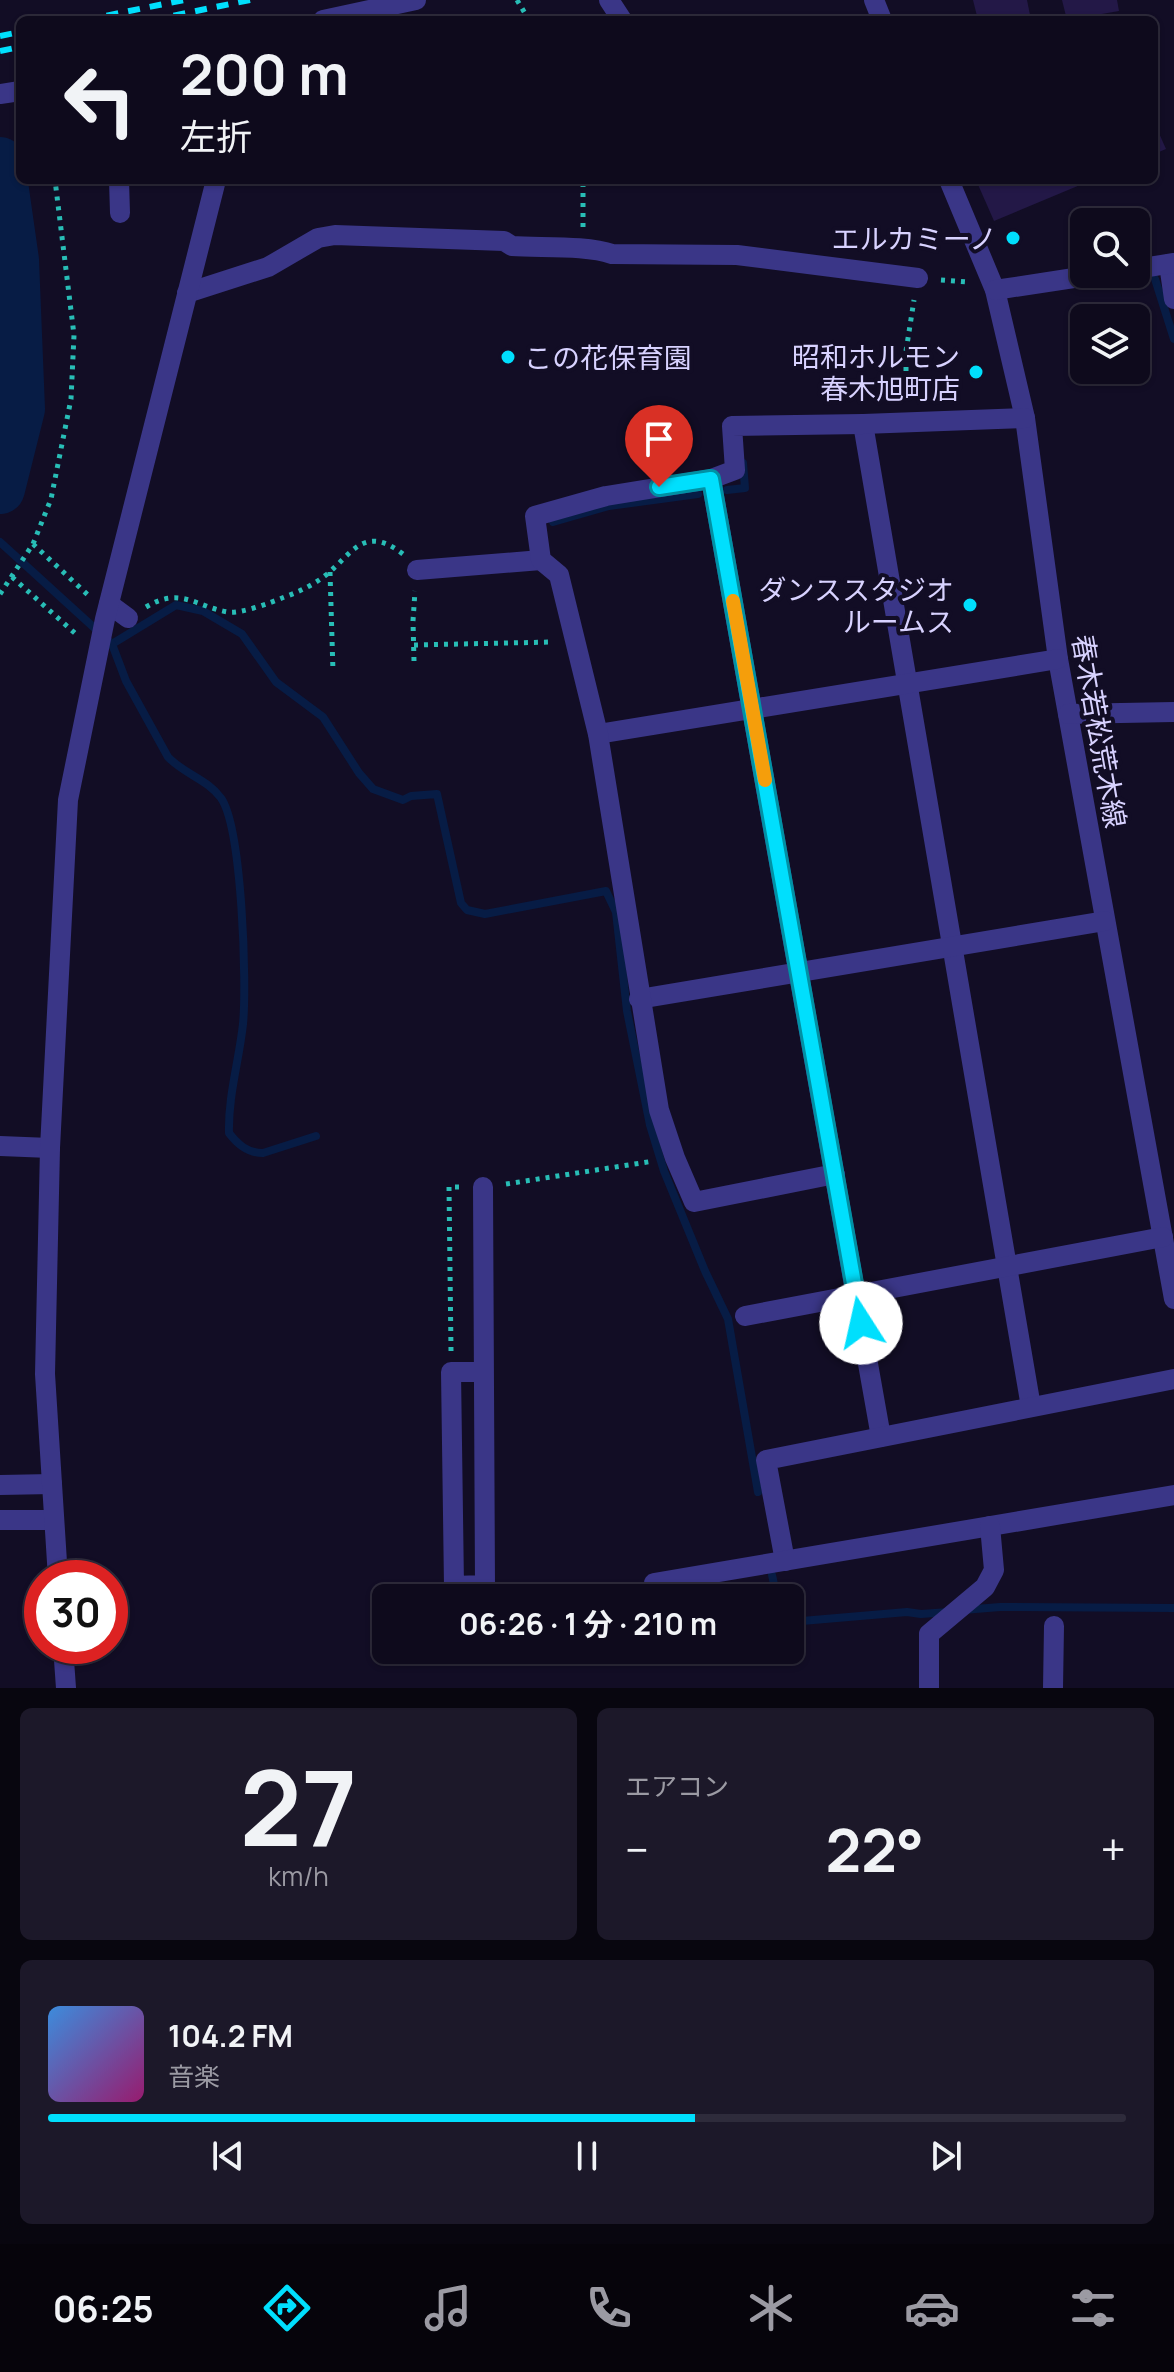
<!DOCTYPE html>
<html lang="ja">
<meta charset="utf-8">
<style>
body{margin:0;font-family:Manrope,"Noto Sans JP",sans-serif;background:#1c1829;color:#f1f3f6;height:100vh;display:flex;flex-direction:column;font-size:30px;white-space:nowrap}
*{box-sizing:border-box;margin:0}
p{font-size:26px;color:#9b9aa3}
.icon{flex:none;width:44px;height:44px;fill:none;stroke:currentColor;stroke-width:2;stroke-linecap:round;stroke-linejoin:round}
.map{position:relative;height:1688px;overflow:hidden}
.drawer{display:flex;flex-direction:column;gap:20px;padding:20px;background:#08060f;flex:1}
.drawer>*{flex:none}
.banner{position:absolute;left:16px;top:16px;width:1142px;height:168px;border-radius:12px;box-shadow:0 2px 6px #0004,0 0 0 2px #2e2b3b;background:#0e0a1c;color:#f1f3f6;overflow:hidden}
.fabs{position:absolute;left:1070px;top:208px;display:grid;gap:16px}
.fabs a{display:grid;place-items:center;width:80px;height:80px;border-radius:12px;background:#0e0a1c;box-shadow:0 2px 6px #0004,0 0 0 2px #2e2b3b;font-size:40px}
.speed{position:absolute;left:24px;top:1560px;display:flex;gap:16px;font-size:40px;font-weight:700;text-align:center}
.speed>*{display:grid;place-content:center;width:104px;height:104px;border-radius:50%;background:#0e0a1c;box-shadow:0 2px 6px #0004,0 0 0 2px #2e2b3b;line-height:1}
.speed .limit{border:12px solid #d22;background:#fff;color:#111}
.pin{position:absolute;display:grid;place-items:center;width:68px;height:68px;color:#fff;margin:-82px -34px;border-radius:50% 50% 50% 0;rotate:-45deg;box-shadow:0 0 8px #0007}
.pin .icon{rotate:45deg}
.me{position:absolute;width:88px;margin:-44px;rotate:350deg;stroke-linejoin:round;filter:drop-shadow(0 0 6px #0008)}
.turn{display:flex;align-items:center;gap:28px;height:168px;padding:0 32px;font-size:36px}
.turn .icon{width:104px;height:104px;stroke-width:2.5}
.turn b{display:block;font-size:56px;line-height:68px}
.big{font-size:60px;font-weight:700;line-height:1.1}
.drawer .widget{flex:1;display:flex;flex-direction:column;justify-content:center;gap:12px;min-width:0;padding:0 28px;border-radius:12px;background:#1c1829}
.drawer .dial{align-items:center;gap:0}
.dial b{font-size:104px;line-height:1}
.song{display:flex;align-items:center;gap:24px}
.cover{width:96px;height:96px;border-radius:12px;background:linear-gradient(135deg,hsl(210 70% 55%),hsl(320 70% 35%))}
.played{height:8px;border-radius:4px;background:linear-gradient(90deg,#00dffd 60%,#2e2b3b 60%)}
.keys{display:flex;justify-content:space-around;direction:ltr}
.heat{display:flex;justify-content:space-between;align-items:center;font-size:44px;direction:ltr}
.drawer .tiles{flex:1;display:grid;gap:20px;grid-template-columns:1fr 1fr}
.widget:last-child{grid-column:span 2}
.trip{position:absolute;left:372px;top:1584px;width:432px;height:80px;border-radius:12px;background:#0e0a1c;box-shadow:0 2px 6px #0004,0 0 0 2px #2e2b3b;font-weight:700;line-height:80px;text-align:center}
.tabs{display:flex;height:128px;justify-content:space-around;align-items:center;background:#06040b;color:#9b9aa3}
.tabs .icon{width:56px;height:56px}
.tabs .current{color:#00dffd}
.tabs b{font-size:36px;color:#f1f3f6}
.map>svg:first-child{display:block}
</style>
<div class="map">
<svg width="1174" height="1688" viewBox="0 0 1174 1688">
<rect width="100%" height="100%" fill="#120d25"/>
<g fill="none" stroke-linecap="round" stroke-linejoin="round">
<g stroke="#071c45" stroke-width="8">
<polyline points="1155,279 1174,339"/>
<polyline points="727,490 745,488 743,463"/>
<polyline points="553,522 609,506 698,494"/>
<polyline points="0,542 112,644 176,605 203,611 242,634 276,682 323,717 359,773 373,789 403,800 411,796 437,794 461,903 467,910 485,914 606,891 616,912 627,1011 650,1125 664,1171 705,1271 728,1319 758,1492"/>
<path d="M112,644l14,37 42,76c16,17 39,22 53,41 21,30 26,185 22,226 -4,37 -15,72 -14,109 9,12 19,20 34,20l53,-17"/>
<polyline points="772,1575 777,1598"/>
<polyline points="963,1610 1000,1607 1174,1608"/>
<polyline points="790,1622 907,1612 921,1614 949,1612"/>
</g>
<polyline stroke="#071c45" stroke-width="50" points="0,162 14,260 20,409 0,489"/>
</g>
<g fill="#231847">
<polygon points="973,0 1027,0 1031,20 978,20"/>
<polygon points="1062,0 1117,0 1119,11 1067,20"/>
<polygon points="1154,122 1166,149 1154,154"/>
<polygon points="976,180 1092,180 994,221"/>
</g>
<g fill="none" stroke-linecap="round" stroke-linejoin="round">
<g stroke="#28bdb6" stroke-width="5" stroke-dasharray="4 6" stroke-linecap="butt">
<polyline points="517,0 529,20"/>
<polyline points="583,227 583,180"/>
<polyline points="941,280 967,282"/>
<polyline points="906,401 906,351 914,300"/>
<polyline points="33,544 88,595"/>
<polyline points="330,572 333,672"/>
<polyline points="12,577 77,635"/>
<polyline points="0,594 33,544 51,499 71,399 74,335 55,180"/>
<path d="M146,607c35,-21 50,0 82,5 12,2 42,-9 54,-14 16,-6 30,-12 44,-23 27,-22 38,-51 77,-21"/>
<polyline points="414,645 553,642"/>
<polyline points="414,661 413,621 415,591"/>
<polyline points="506,1184 654,1161"/>
<polyline points="451,1351 449,1187 460,1187"/>
</g>
<g stroke="#3a3687" stroke-width="20">
<polyline points="609,0 622,20"/>
<polyline points="874,0 882,20"/>
<polyline points="323,20 416,0"/>
<polyline points="0,94 20,91"/>
<polyline points="119,180 120,213"/>
<polyline points="949,180 995,290 1025,418 1058,659 1174,1299"/>
<polyline points="1169,264 1174,299"/>
<polyline points="1136,269 1174,263"/>
<polyline points="995,290 1100,274"/>
<path d="M187,293l81,-26 50,-29 17,-3 169,6 8,5c29,2 75,-1 100,8l125,1 181,23"/>
<polyline points="863,424 1031,1407"/>
<polyline points="711,479 881,1437"/>
<polyline points="417,570 541,560"/>
<polyline points="109,604 128,618"/>
<polyline points="1068,714 1174,712"/>
<polyline points="598,734 1058,659"/>
<polyline points="639,999 1105,921"/>
<polyline points="0,1146 50,1148"/>
<polyline points="835,1174 694,1202 675,1158 659,1110 598,734 559,575 541,560 535,516 606,496 711,479 735,470 732,426 863,424 1025,418"/>
<polyline points="745,1316 1163,1237"/>
<polyline points="483,1372 451,1372 454,1586 485,1585 483,1187"/>
<polyline points="0,1485 52,1484"/>
<polyline points="0,1520 54,1520"/>
<polyline points="785,1561 766,1460 1174,1379"/>
<polyline points="58,1578 45,1374 50,1148 68,800 105,619 216,180"/>
<polyline points="654,1583 1174,1495"/>
<polyline points="63,1646 66,1688"/>
<polyline points="929,1688 929,1634 985,1587 994,1570 990,1526"/>
<polyline points="1053,1688 1054,1626"/>
</g>
<g stroke="#00dffd" stroke-width="6" stroke-dasharray="12 10" stroke-linecap="butt">
<polyline points="85,20 184,0"/>
<polyline points="152,20 250,0"/>
<polyline points="0,36 20,32"/>
<polyline points="0,51 20,47"/>
</g>
</g>
<g fill="none" stroke-linecap="round" stroke-linejoin="round">
<defs>
<polyline id="route" points="659,487 711,479 861,1323"/>
</defs>
<use href="#route" stroke="#0091a4" stroke-width="20"/>
<use href="#route" stroke="#00dffd" stroke-width="14"/>
<polyline stroke="#f59e0b" stroke-width="14" points="733,601 765,780"/>
</g>
<g fill="#00dffd" stroke="#120d25" stroke-width="3">
<circle cx="1013" cy="238" r="8"/>
<circle cx="508" cy="357" r="8"/>
<circle cx="976" cy="372" r="8"/>
<circle cx="970" cy="605" r="8"/>
</g>
<g text-anchor="middle" dominant-baseline="central" stroke-width="8" stroke-linejoin="round" paint-order="stroke">
<g font-size="28" fill="#d8d2ff" stroke="#120d25" text-anchor="end">
<text x="997" y="238">エルカミーノ</text>
<text x="960" y="356">昭和ホルモン<tspan x="960" dy="32">春木旭町店</tspan></text>
<text x="524" y="357" text-anchor="start">この花保育園</text>
<text x="954" y="589">ダンススタジオ<tspan x="954" dy="32">ルームス</tspan></text>
</g>
<g font-size="28" fill="#d8d2ff" stroke="#120d25">
<text transform="translate(1100 731) rotate(80)">春木若松荒木線</text>
</g>
</g>
</svg>
<div class="fabs">
<a><svg class="icon" aria-label="search" viewBox="0 0 24 24"><circle cx="10" cy="10" r="6"/><path d="M15 15l6 6"/></svg></a>
<a><svg class="icon" aria-label="layers" viewBox="0 0 24 24"><path d="M12 4l9 5-9 5-9-5zM3 14l9 5 9-5"/></svg></a>
</div>
<div class="speed"><div class="limit">30</div></div>
<div class="pin" style="left:659px;top:487px;background:#d93025"><svg class="icon" aria-label="arrive" viewBox="0 0 24 24"><path d="M6 21V4h12l-3 4 3 4H6"/></svg></div>
<svg class="me" style="left:861px;top:1323px" viewBox="-20 -20 40 40"><circle r="19" fill="#fff"/><path d="M0-13L10 11 0 6-10 11z" fill="#00dffd"/></svg>
<div class="trip">06:26 · 1 分 · 210 m</div>
<div class="banner">
<div class="turn"><svg class="icon" aria-label="left" viewBox="0 0 24 24"><path d="M17 20v-9H6M10 6l-5 5 5 5"/></svg><div><b>200 m</b>左折</div></div>
</div>
</div>
<section class="drawer">
<div class="tiles">
<div class="widget dial"><b>27</b><p>km/h</p></div>
<div class="widget"><p>エアコン</p>
<div class="heat"><a>−</a><b class="big">22°</b><a>+</a></div>
</div>
<div class="widget">
<div class="song"><i class="cover"></i><div><b>104.2 FM</b><p>音楽</p></div></div>
<div class="played"></div>
<div class="keys"><svg class="icon" aria-label="previous" viewBox="0 0 24 24"><path d="M18 5L8 12l10 7zM5 5v14"/></svg><svg class="icon" aria-label="pause" viewBox="0 0 24 24"><path d="M8 5v14M16 5v14"/></svg><svg class="icon" aria-label="next" viewBox="0 0 24 24"><path d="M6 5l10 7-10 7zM19 5v14"/></svg></div>
</div>
</div>
</section>
<nav class="tabs">
<b>06:25</b>
<svg class="icon current" aria-label="directions" viewBox="0 0 24 24"><path d="M12 3l9 9-9 9-9-9zM9 14v-3h6M13 9l2 2-2 2"/></svg>
<svg class="icon" aria-label="music" viewBox="0 0 24 24"><path d="M9 18V5l10-2v13"/><circle cx="6" cy="18" r="3"/><circle cx="16" cy="16" r="3"/></svg>
<svg class="icon" aria-label="phone" viewBox="0 0 24 24"><path d="M5 4h4l2 5-3 2q2 4 5 5l2-3 5 2v4C11 20 4 13 5 4z"/></svg>
<svg class="icon" aria-label="climate" viewBox="0 0 24 24"><path d="M12 3v18M4 7l16 10M4 17L20 7"/></svg>
<svg class="icon" aria-label="car" viewBox="0 0 24 24"><path d="M5 17H2v-5l4-1 3-4h7l3 4 3 1v5h-3M9 17h6M6 11h13"/><circle cx="7" cy="17" r="2"/><circle cx="17" cy="17" r="2"/></svg>
<svg class="icon" aria-label="filters" viewBox="0 0 24 24"><path d="M4 7h16M4 17h16"/><circle cx="9" cy="7" r="2"/><circle cx="15" cy="17" r="2"/></svg>
</nav>
